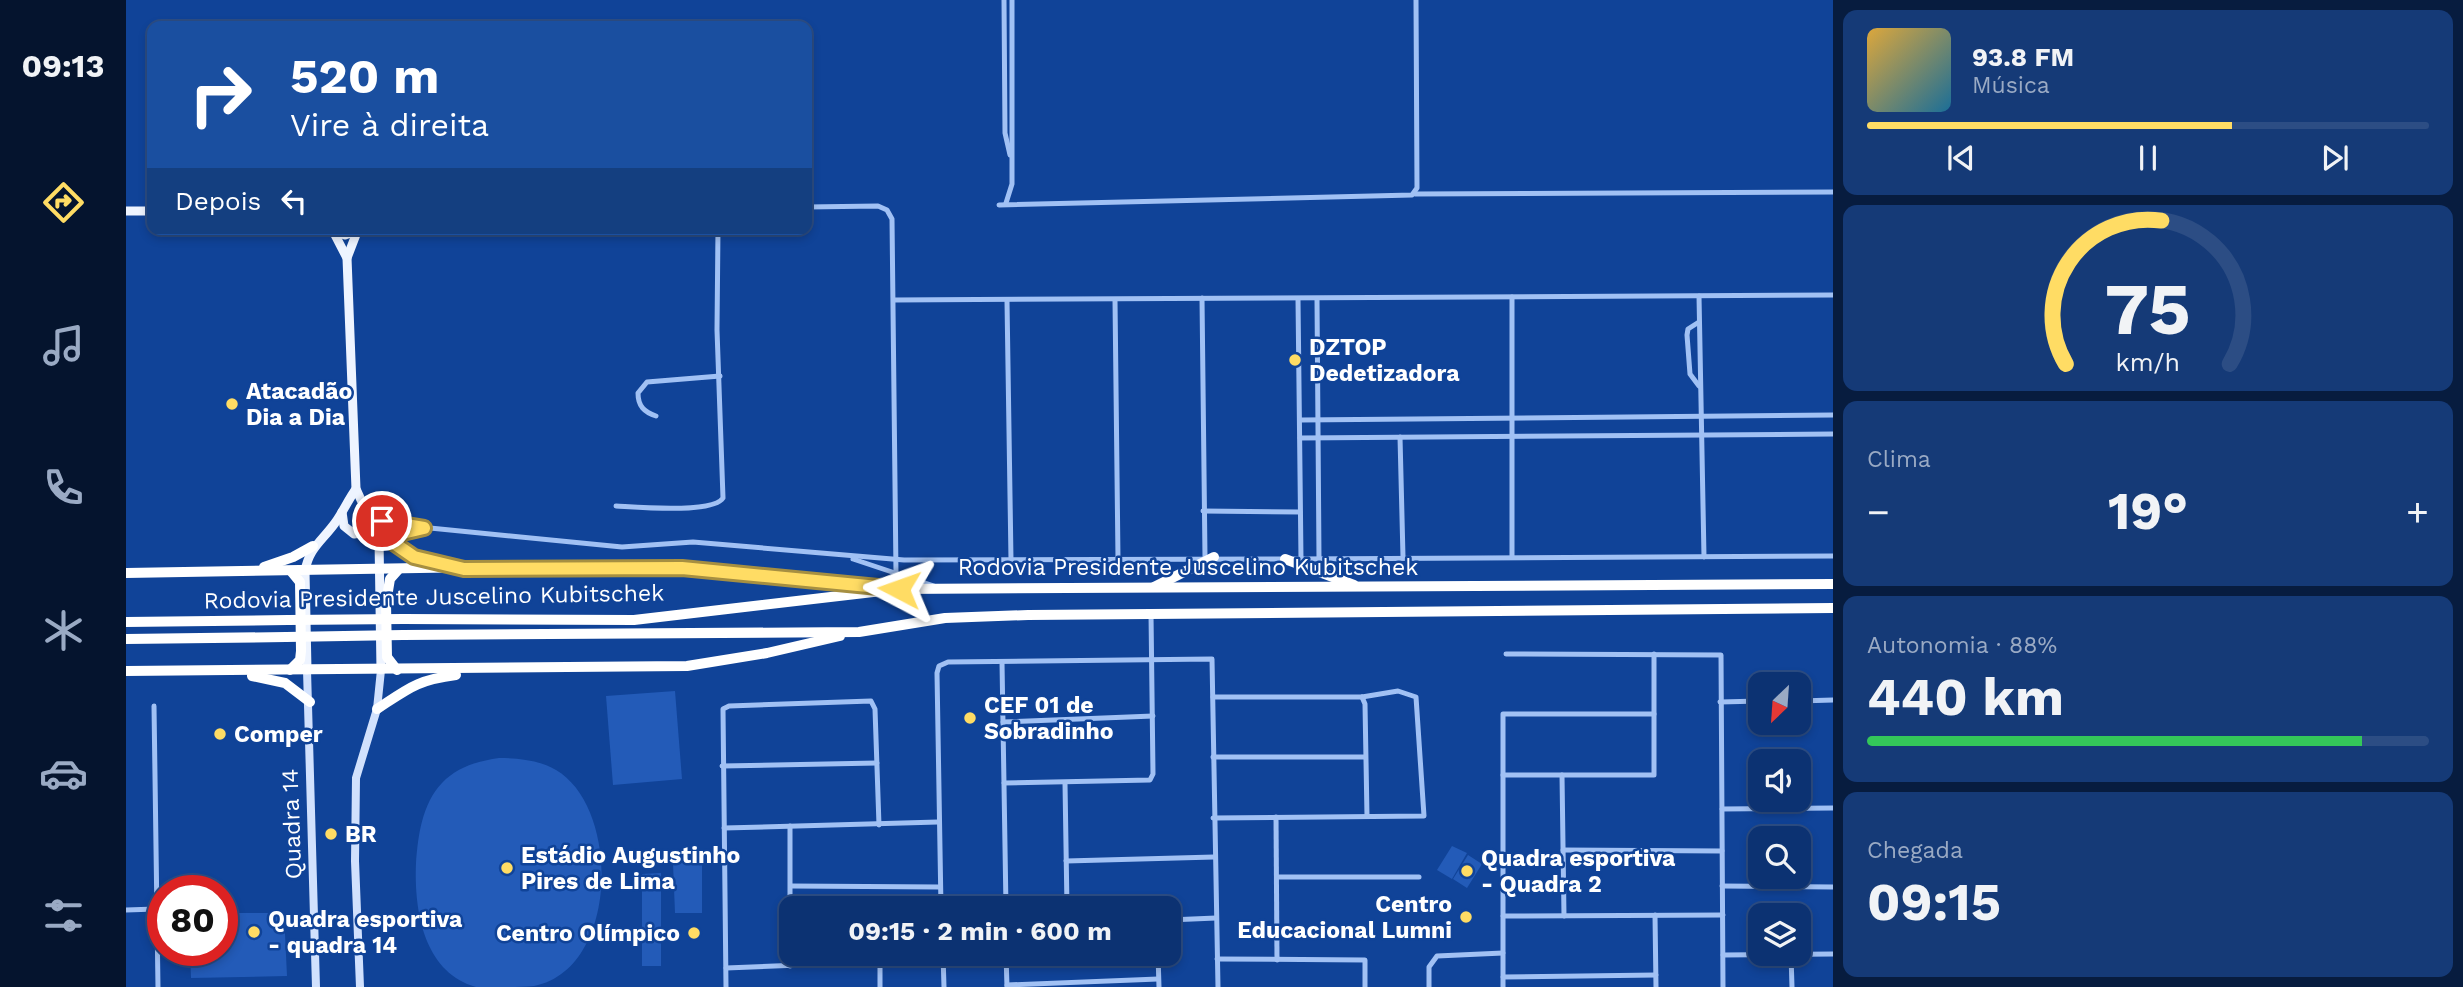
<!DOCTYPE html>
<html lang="pt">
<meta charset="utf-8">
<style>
body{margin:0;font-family:"Work Sans",sans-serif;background:#153a77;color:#f1f3f6;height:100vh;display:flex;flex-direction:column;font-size:26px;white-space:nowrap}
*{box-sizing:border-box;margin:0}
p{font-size:23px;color:#9aaac4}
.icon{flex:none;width:38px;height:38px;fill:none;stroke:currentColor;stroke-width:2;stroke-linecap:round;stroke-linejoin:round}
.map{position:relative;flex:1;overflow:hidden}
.drawer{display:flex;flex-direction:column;gap:10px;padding:10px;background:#071c3f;width:630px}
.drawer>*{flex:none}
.banner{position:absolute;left:21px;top:21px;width:665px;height:214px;border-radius:14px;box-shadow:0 4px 10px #0003,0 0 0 2px #2c4d84;background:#1a4fa0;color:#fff;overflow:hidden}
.needle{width:46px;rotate:205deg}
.buttons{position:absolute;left:1622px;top:672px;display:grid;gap:14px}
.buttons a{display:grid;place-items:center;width:63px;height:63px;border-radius:14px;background:#0c3272;box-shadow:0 4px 10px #0003,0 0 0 2px #2c4d84;font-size:35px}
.speed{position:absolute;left:21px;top:875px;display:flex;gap:14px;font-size:35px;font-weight:700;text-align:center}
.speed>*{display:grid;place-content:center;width:91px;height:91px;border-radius:50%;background:#0c3272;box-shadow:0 4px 10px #0003,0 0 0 2px #2c4d84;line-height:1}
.speed .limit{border:10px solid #d22;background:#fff;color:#111}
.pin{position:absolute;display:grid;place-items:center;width:60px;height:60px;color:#fff;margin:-30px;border:4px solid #fff;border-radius:50%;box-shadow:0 2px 7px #0007}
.me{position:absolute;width:77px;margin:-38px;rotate:274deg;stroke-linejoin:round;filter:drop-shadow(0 0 5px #0008)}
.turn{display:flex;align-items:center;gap:24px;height:147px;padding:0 28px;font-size:32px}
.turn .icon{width:91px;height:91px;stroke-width:2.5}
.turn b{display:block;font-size:49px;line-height:60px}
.then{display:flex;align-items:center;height:66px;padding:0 28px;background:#0003;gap:14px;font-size:26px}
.big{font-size:52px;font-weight:700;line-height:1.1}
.drawer .tile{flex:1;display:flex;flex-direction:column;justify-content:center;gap:10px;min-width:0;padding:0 24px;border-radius:14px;background:#153a77}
.drawer .dial{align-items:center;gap:0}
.dial svg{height:182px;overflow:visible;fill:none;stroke:#2c4d84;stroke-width:7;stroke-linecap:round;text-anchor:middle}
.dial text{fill:#f1f3f6;stroke:none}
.song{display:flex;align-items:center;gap:21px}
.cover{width:84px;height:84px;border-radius:10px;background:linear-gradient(135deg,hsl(40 70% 55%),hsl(200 70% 35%))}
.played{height:7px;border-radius:4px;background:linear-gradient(90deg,#ffdc64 65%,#2c4d84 65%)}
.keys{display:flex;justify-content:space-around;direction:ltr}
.heat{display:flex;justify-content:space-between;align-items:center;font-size:38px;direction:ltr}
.charge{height:10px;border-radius:5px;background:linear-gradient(90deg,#34c759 88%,#2c4d84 0)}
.trip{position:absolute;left:653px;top:896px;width:402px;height:70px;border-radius:14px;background:#0c3272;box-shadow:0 4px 10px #0003,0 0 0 2px #2c4d84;font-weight:700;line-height:70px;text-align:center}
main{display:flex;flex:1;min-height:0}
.dock{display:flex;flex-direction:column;width:126px;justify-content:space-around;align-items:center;background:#05142e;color:#9aaac4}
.dock .icon{width:49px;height:49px}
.dock .current{color:#ffdc64}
.dock b{font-size:32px;color:#f1f3f6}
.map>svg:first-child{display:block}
</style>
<main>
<nav class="dock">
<b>09:13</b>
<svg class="icon current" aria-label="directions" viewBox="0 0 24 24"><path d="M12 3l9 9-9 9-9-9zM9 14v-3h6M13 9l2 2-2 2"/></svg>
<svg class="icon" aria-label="music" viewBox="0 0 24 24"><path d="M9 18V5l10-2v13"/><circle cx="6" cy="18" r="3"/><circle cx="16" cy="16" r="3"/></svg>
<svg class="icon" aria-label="phone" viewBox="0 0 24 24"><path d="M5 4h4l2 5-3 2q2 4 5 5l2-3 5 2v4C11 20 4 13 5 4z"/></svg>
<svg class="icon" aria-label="climate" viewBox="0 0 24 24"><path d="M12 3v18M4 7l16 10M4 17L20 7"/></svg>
<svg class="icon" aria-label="car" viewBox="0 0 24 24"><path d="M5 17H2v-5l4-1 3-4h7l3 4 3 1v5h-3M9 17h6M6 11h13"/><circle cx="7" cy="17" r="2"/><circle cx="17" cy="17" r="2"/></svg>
<svg class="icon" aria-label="filters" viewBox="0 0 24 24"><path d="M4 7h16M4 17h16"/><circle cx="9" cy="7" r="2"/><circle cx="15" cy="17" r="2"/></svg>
</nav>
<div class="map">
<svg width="1707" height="987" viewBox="0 0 1707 987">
<rect width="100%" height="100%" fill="#104398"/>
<g fill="#235bb8">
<polygon points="549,691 556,779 487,785 480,696"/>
<path d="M373,758c19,0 40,2 57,12 65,38 63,200 -22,216 -10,1 -21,1 -32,1 -8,0 -18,0 -26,0 -53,-15 -62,-78 -60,-124 2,-27 6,-59 26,-80 15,-16 36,-22 57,-25z"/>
<polygon points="1326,846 1341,853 1326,879 1311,870"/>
<polygon points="1342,855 1356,864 1341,888 1327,879"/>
<polygon points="576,862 576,913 549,913 547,863"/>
<polygon points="535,873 535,966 516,966 516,874"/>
<polygon points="96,913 158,913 161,976 65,978 64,950 96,950"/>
</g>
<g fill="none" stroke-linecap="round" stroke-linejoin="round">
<g stroke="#a1c1f4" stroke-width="5">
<polyline points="878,0 879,133 884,155"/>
<polyline points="1289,194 1707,192"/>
<polyline points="880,203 886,184 886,0"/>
<polyline points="873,205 1286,195 1291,188 1290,0"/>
<polyline points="681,207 752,206 761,210 766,219 770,573"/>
<polyline points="1573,296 1578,557"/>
<polyline points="1386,297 1386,556"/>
<polyline points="1076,298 1079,557"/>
<polyline points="1172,299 1175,559"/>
<polyline points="1191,299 1193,558"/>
<polyline points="768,300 1707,295"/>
<polyline points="989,300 992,559"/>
<polyline points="881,301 885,560"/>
<polyline points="1573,386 1564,374 1561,335 1562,329 1573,322"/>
<path d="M530,416c-12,-4 -18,-10 -18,-23l9,-11 73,-6"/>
<polyline points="1175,420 1707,415"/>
<polyline points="1274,437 1277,557"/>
<polyline points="1174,438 1707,434"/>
<path d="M490,506c20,1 97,8 107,-8l-6,-168 1,-101"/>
<polyline points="241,508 256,521 274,525 496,547 567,542 778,560 1158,559"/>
<polyline points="1077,511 1174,512"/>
<polyline points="260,536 292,529"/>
<polyline points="727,559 808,586"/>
<polyline points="1168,559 1707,556"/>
<polyline points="1380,654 1595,655 1597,987"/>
<polyline points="876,662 880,908"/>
<polyline points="1087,697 1236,697"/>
<polyline points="1236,697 1239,704 1241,816"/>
<polyline points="1673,701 1707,700"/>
<polyline points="1594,702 1634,701"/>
<polyline points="28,706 32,987"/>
<polyline points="877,722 1027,716"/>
<polyline points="1087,757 1239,757"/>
<polyline points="596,766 751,763"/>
<polyline points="1377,775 1528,775 1528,654"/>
<polyline points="1436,775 1438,916"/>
<polyline points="878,783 1024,780 1027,774 1025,614"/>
<polyline points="939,783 941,908"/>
<polyline points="1596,809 1707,808"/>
<polyline points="1150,817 1151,960"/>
<polyline points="1087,818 1298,816 1290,697 1272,691 1236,697"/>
<polyline points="664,826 664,966"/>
<polyline points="598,828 812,822"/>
<polyline points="1437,850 1596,851"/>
<polyline points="940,861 1088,857"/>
<polyline points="1151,877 1293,877"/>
<polyline points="665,886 814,887"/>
<polyline points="1596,886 1707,887"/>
<polyline points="815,908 811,673 813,666 822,662 1086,659 1092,987"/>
<polyline points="0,910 30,909"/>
<polyline points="1529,915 1530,987"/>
<polyline points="1377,916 1597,915"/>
<polyline points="1043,920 1090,918"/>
<polyline points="817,954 818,987"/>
<polyline points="880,954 881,987"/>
<polyline points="1032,954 1033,987"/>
<polyline points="1597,955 1707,954"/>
<polyline points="1665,955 1666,987"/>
<polyline points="1091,959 1239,960 1239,987"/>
<polyline points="818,962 881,962"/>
<polyline points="600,968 748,962 754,967 754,987"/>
<polyline points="1377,977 1530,975"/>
<polyline points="881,985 1032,979"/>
<polyline points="600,987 597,709 603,706 745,701 749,709 753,825"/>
<polyline points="1303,987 1303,967 1311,956 1377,953"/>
<polyline points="1377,987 1377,714 1528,714"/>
</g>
<g stroke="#d1e1fd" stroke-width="8">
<polyline points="181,670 190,987"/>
<polyline points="234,987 229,861 230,778 251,709 255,670"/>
</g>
<g stroke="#eef4ff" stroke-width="9">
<polyline points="0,211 26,211"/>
<polyline points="207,231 221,258 230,489 253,539 255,670"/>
<polyline points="207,231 219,235 235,229"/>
<polyline points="221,258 231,232"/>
<polyline points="216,512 218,526 228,534 240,532 246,521"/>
<path d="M181,670l-2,-99c4,-23 17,-30 30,-48 8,-11 13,-23 21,-34"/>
</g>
<g stroke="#fff" stroke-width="10">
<polyline points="246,521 278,552 314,564"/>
<polyline points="1159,559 1228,585"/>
<polyline points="138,567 167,557 187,546"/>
<polyline points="0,573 418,566 556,568 749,587"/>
<polyline points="1028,587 1088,557"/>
<polyline points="277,619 508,620 773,589 1707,584"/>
<polyline points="0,622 162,620"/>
<polyline points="277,635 733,632 819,618 902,615 1707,608"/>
<polyline points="0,639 160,637"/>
<polyline points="164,670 174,660 175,651 174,582 165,571"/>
<polyline points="271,670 261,657 260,603 264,579 272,570"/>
<polyline points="0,671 561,666 641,653 714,636"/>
<polyline points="126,676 159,683 184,702"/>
<path d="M251,709c32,-21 40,-29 79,-34"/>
</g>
<g stroke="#fff" stroke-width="10">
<polyline points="162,620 277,619"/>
<polyline points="160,637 277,635"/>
</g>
</g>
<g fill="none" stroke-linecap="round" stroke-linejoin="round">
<defs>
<polyline id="route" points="256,521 298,528 259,537 288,557 338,569 556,568 773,589"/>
</defs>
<use href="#route" stroke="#a68f41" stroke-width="18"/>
<use href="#route" stroke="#ffdc64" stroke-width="12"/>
</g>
<g fill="#ffdc64" stroke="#104398" stroke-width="2.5">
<circle cx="1169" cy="360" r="7"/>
<circle cx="106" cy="404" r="7"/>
<circle cx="844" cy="718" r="7"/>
<circle cx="94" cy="734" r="7"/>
<circle cx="205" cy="834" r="7"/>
<circle cx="381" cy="868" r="7"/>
<circle cx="1341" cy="871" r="7"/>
<circle cx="1340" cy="917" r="7"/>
<circle cx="128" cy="932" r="7"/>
<circle cx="568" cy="933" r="7"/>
</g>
<g text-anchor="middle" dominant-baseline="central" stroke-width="5" stroke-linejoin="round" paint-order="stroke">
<g font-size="23" font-weight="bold" fill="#fff" stroke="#104398" text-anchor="start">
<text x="1183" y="347">DZTOP<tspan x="1183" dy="26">Dedetizadora</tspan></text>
<text x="120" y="391">Atacadão<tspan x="120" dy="26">Dia a Dia</tspan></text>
<text x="858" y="705">CEF 01 de<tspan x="858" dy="26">Sobradinho</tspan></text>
<text x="108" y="734">Comper</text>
<text x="219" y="834">BR</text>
<text x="395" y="855">Estádio Augustinho<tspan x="395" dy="26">Pires de Lima</tspan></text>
<text x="1355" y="858">Quadra esportiva<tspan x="1355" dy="26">- Quadra 2</tspan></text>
<text x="1326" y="904" text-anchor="end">Centro<tspan x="1326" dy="26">Educacional Lumni</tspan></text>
<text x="142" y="919">Quadra esportiva<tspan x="142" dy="26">- quadra 14</tspan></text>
<text x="554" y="933" text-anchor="end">Centro Olímpico</text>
</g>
<g font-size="23" fill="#fff" stroke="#104398">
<text x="1062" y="567">Rodovia Presidente Juscelino Kubitschek</text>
<text transform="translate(308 597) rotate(-1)">Rodovia Presidente Juscelino Kubitschek</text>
<text transform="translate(166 824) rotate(-92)">Quadra 14</text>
</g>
</g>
</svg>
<div class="buttons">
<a><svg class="needle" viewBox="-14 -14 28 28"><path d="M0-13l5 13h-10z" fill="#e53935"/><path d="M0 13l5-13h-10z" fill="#9aaac4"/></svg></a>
<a><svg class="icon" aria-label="sound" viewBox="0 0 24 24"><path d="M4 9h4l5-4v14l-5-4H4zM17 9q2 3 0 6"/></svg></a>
<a><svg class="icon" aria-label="search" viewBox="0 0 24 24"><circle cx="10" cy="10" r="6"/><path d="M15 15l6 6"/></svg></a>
<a><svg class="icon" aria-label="layers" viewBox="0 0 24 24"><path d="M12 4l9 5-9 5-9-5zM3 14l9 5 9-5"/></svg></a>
</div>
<div class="speed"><div class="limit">80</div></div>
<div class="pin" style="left:256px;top:521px;background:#d93025"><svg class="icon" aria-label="arrive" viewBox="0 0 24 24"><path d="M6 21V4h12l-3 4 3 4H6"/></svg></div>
<svg class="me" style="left:773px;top:589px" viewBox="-20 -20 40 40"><path d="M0-17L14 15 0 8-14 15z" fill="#ffdc64" stroke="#fff" stroke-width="4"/></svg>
<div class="trip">09:15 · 2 min · 600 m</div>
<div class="banner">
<div class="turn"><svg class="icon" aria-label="right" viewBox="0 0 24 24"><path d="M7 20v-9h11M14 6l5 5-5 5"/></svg><div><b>520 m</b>Vire à direita</div></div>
<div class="then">Depois<svg class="icon" aria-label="left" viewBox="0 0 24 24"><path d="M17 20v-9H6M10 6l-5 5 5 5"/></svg></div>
</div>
</div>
<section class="drawer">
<div class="tile">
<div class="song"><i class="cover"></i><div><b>93.8 FM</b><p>Música</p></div></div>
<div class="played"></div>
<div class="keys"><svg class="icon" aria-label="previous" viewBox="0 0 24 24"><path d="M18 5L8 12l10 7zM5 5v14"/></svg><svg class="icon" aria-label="pause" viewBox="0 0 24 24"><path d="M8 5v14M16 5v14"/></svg><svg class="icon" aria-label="next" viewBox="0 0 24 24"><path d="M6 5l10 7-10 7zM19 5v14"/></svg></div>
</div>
<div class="tile dial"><svg viewBox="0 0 100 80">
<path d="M14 69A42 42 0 1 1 86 69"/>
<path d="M14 69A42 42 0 0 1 56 6" stroke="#ffdc64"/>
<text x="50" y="56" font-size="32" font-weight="700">75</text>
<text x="50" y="72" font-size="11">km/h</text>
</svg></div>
<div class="tile"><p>Clima</p>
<div class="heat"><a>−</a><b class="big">19°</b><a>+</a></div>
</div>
<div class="tile"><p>Autonomia · 88%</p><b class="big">440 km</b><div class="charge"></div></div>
<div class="tile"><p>Chegada</p><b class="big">09:15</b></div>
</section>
</main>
